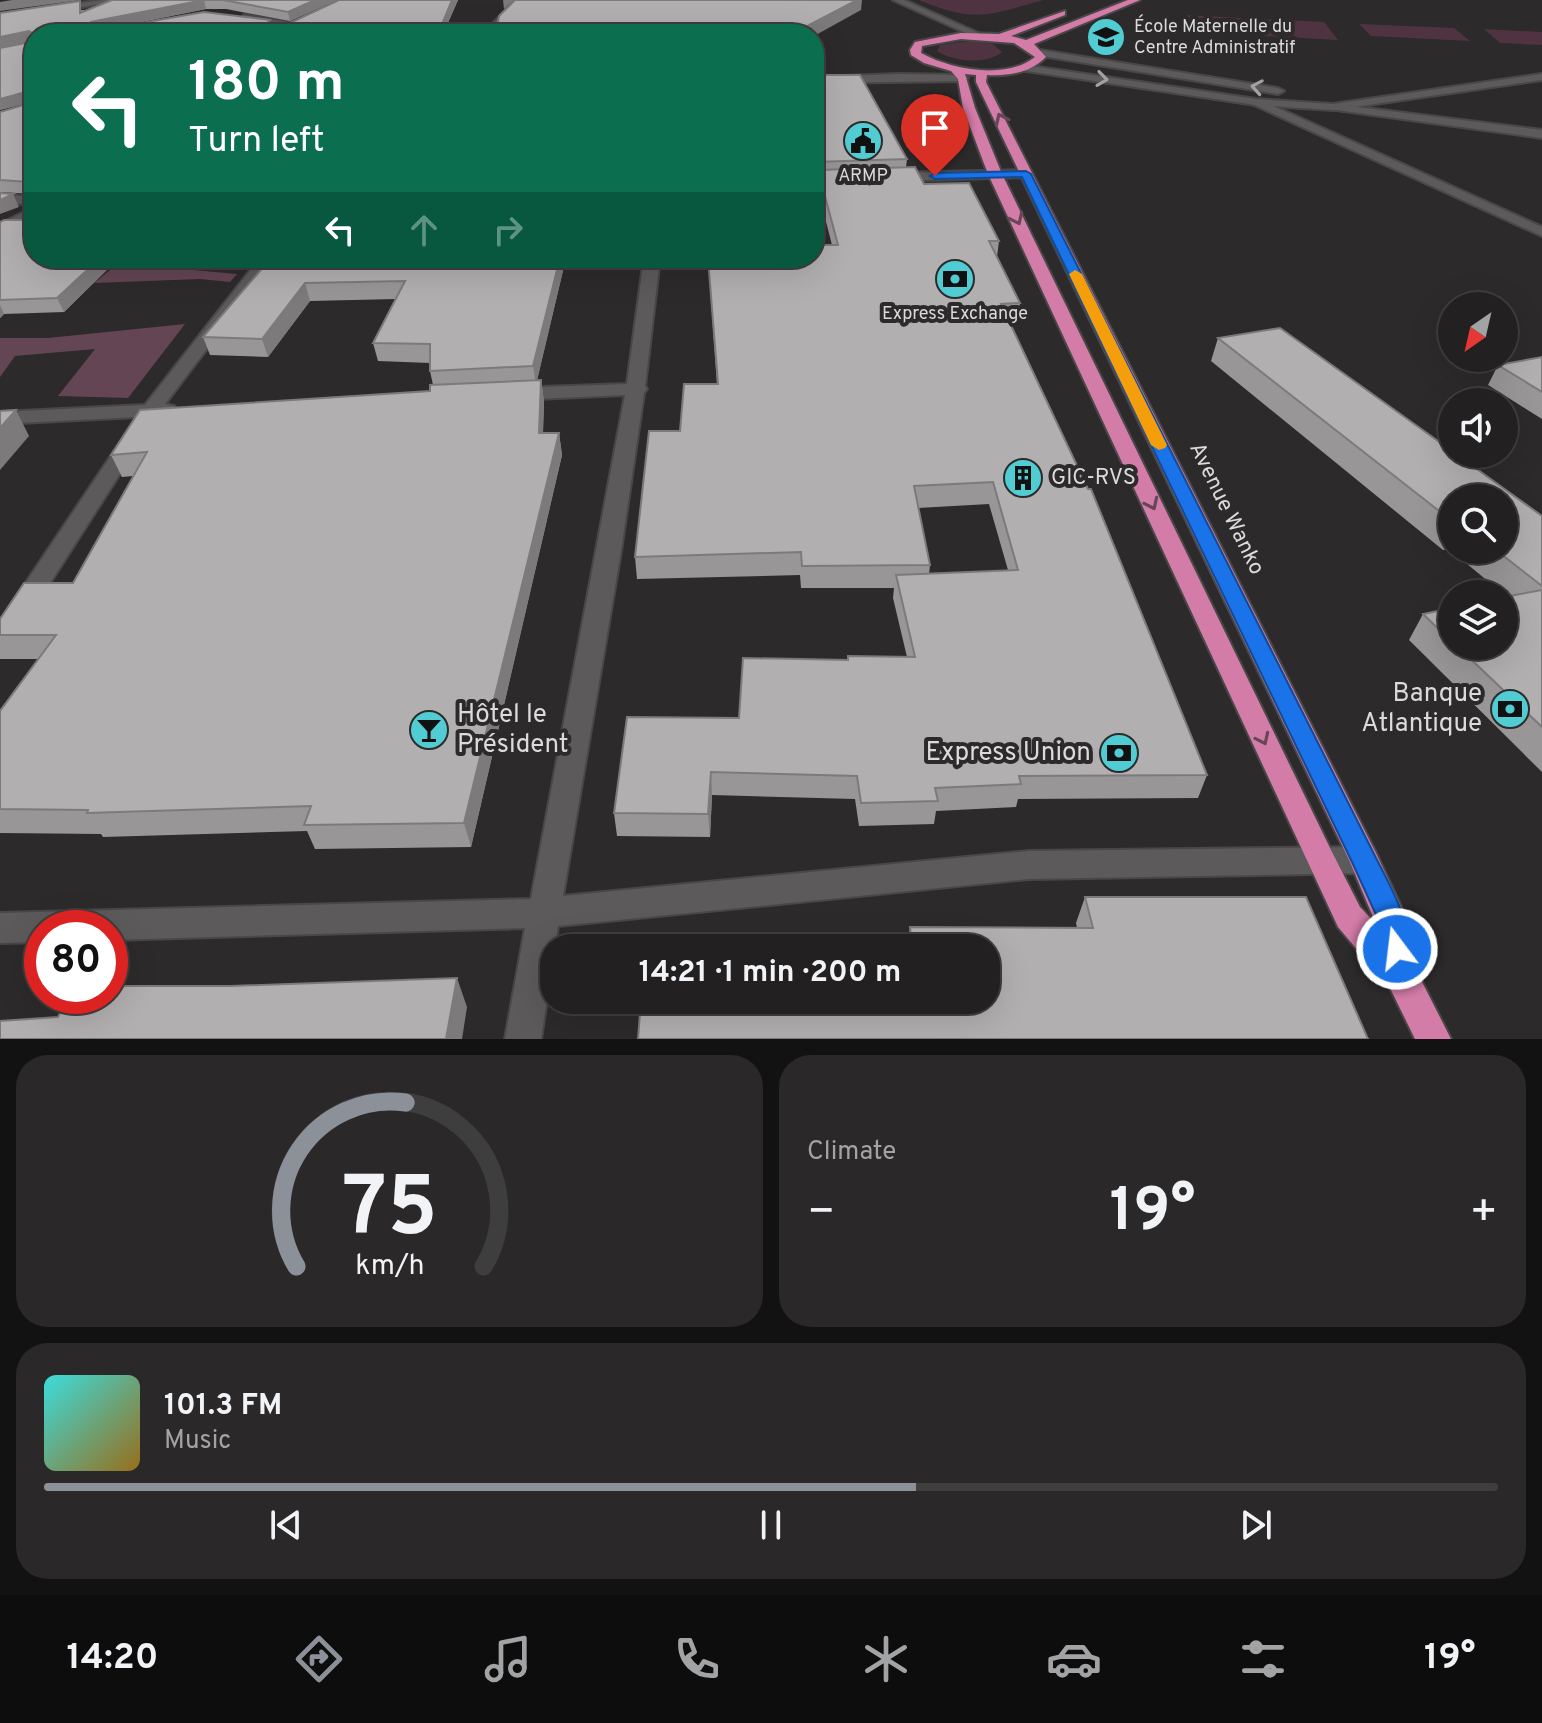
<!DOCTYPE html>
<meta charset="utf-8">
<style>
body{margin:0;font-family:Overpass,sans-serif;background:#2a2829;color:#f1f3f6;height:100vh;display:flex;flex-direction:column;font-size:30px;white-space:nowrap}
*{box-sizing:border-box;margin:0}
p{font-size:26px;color:#a2a3a5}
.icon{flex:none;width:44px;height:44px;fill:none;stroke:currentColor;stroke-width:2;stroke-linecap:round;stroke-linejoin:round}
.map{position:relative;height:1039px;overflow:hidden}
.sheet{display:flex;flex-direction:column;gap:16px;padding:16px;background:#131212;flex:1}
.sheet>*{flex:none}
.guide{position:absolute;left:24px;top:24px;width:800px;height:244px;border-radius:32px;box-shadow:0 8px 32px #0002,0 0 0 2px #3f3e3e;background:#0b6e4f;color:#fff;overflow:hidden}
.needle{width:52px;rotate:214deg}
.fabs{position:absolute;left:1438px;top:292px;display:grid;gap:16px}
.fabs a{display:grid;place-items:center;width:80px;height:80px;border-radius:50%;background:#222020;box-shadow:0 8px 32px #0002,0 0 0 2px #3f3e3e;font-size:40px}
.speed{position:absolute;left:24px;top:910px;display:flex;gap:16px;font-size:40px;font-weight:700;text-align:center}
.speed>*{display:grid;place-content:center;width:104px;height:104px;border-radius:50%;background:#222020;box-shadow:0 8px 32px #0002,0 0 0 2px #3f3e3e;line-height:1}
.speed .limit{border:12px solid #d22;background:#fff;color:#111}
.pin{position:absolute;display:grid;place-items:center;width:68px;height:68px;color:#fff;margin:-82px -34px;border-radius:50% 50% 50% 0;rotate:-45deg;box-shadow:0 0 8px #0007}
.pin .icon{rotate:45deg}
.me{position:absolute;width:88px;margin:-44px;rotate:345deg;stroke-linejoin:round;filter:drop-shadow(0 0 6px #0008)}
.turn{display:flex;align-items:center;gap:28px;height:168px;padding:0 32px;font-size:36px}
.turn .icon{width:104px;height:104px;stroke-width:2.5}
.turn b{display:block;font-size:56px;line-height:68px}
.lanes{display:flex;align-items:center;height:76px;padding:0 32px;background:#0003;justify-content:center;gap:40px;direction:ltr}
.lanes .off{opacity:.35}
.big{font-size:60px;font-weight:700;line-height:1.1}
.sheet .widget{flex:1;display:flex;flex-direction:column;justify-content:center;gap:12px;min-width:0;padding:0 28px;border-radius:32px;background:#2a2829}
.sheet .dial{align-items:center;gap:0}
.dial svg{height:208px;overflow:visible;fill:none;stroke:#3f3e3e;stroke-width:7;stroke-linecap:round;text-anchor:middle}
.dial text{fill:#f1f3f6;stroke:none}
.song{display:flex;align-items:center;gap:24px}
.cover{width:96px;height:96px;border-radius:12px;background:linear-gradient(135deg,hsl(180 70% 55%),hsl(40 70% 35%))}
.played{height:8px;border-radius:4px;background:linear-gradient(90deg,#8c9099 60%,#3f3e3e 60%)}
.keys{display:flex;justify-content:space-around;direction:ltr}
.heat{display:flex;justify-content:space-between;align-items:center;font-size:44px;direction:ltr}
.sheet .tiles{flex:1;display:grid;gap:16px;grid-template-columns:1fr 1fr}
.widget:last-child{grid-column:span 2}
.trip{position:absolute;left:540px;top:934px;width:460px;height:80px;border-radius:32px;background:#222020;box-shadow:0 8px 32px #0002,0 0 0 2px #3f3e3e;font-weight:700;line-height:80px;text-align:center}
.tabs{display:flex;height:128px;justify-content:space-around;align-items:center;background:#0e0d0d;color:#a2a3a5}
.tabs .icon{width:56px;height:56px}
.tabs .selected{color:#8c9099}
.tabs b{font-size:36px;color:#f1f3f6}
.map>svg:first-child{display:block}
</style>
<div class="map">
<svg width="1542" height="1039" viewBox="0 0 1542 1039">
<rect width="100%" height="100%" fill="#2d2a2b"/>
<g fill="#4f3341">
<path d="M919,0h124c-55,16 -69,23 -124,0z"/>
<polygon points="1185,15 1324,22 1338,40 1192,32"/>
<polygon points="1359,24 1454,28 1470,41 1371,36"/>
<polygon points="1484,29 1542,32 1542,45 1500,43"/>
<path d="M969,41l24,3 9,8c-15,13 -48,10 -65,-1l3,-6z"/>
</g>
<g fill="#644554">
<polygon points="125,258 173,258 161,267 237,274 230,282 200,279 94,283"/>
<polygon points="185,324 128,398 58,396 95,349 15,356 0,377 0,338 48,338"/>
</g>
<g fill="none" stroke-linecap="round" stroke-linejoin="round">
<defs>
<g id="minor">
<polygon points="103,0 126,0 0,20 0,14"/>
<polygon points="518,0 527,0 492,34 481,34"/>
<polygon points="893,0 904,0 985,36 977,38"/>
<polygon points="244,15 294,23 299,26 294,29 241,20"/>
<polygon points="900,74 963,75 968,78 963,81 814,83 814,77"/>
<polygon points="1252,100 1260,100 1542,227 1542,236 1252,104"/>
<polygon points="1333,104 1542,130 1542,138 1329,109 1329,105"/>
<polygon points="1026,170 1031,171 1031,177 891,181 884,177 891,173"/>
<polygon points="0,194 34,197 34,205 0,202"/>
<polygon points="34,207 34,217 0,234 0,224"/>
<polygon points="260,258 276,258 165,404 174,406 177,410 174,414 157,416 9,647 0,650 0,621 137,417 0,424 0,412 145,405"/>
<polygon points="644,258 660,258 645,386 647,389 644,393 621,551 563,896 1029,851 1364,847 1375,851 1379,860 1375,869 1364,873 1029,879 558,926 541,1039 505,1039 525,928 110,940 110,928 42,928 42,942 0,943 0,913 531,899 625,395 513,400 504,394 513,388 627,384"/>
</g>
<g id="tertiary">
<polygon points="1040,50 1278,88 1284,91 1278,94 1036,55 1035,53"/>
<polygon points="1024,65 1256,99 1333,104 1542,74 1542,80 1333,110 1256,105 1020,70 1019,68"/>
</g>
<path id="trunk" d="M1128,0h12l-106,44 12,13c-16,16 -37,19 -59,18l-1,7 389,769 32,68 12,57 32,63h-36l-24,-49 -53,-63 -350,-753 -25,-66 -5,-29 -7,-8 -27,-8 -13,-8 -1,-5 5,-8 46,-9 38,1 66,-23v4l-54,21 15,4zM961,39l53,4 21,14c-29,23 -83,13 -114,-4l1,-7zM965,74l11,1v7l374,780 26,62 -16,-17 -28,-55 -330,-678 -27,-66z"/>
</defs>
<use href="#minor" stroke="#494748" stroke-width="4"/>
<use href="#tertiary" stroke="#494748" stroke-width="4"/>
<use href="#trunk" stroke="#494748" stroke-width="4"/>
<use href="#minor" fill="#5d5a5b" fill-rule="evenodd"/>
<use href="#tertiary" fill="#5d5a5b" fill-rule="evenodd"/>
<use href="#trunk" fill="#d47ca8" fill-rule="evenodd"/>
</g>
<g fill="#999697" fill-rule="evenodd">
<polygon points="112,0 337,0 290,21 226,9 206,9 112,28 279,28 339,0 458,0 443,34 34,34 34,194 0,192 0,112 30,103 31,102 0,110 31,41 0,48 0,13 84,10 84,11"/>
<path d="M814,75l93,84 -1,8 18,17 75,57 -2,16 23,46 -3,20h-7l197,452 -9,23 -180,1 -2,8 -80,4 -2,13 -75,2 -4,-27 -143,-4 -2,42 -93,-1 -3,-23 125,-95 109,-58 59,-3 -14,-59 1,-10h-93l-1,-13 -163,4 -2,-22 45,-126 37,-47 -9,-126 124,-13 -15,-58v-14h-3zM989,504l19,66 -79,4 1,-9 -12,-57z"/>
<polygon points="0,222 119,258 64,312 4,314 0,318"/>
<polygon points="566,258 537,380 541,380 544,402 543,433 559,433 562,455 471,847 315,849 307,831 103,837 101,834 0,833 0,711 38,659 0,659 0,619 73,583 133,476 122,477 111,455 430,391 433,385 430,371 430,363 378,361 373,343 396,299 310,301 268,357 210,355 203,337 266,264"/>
<path d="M1218,338l324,178v256l-133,-132 14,-26 29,-6v38h52l3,-49 -58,-48 -6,1 -232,-189zM1452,498l52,52h-52z"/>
<polygon points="1542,357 1542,419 1488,385 1498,365"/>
<polygon points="1085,897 1368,1039 986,1000 986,948 907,948 910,927 1077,928 1076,923"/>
</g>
<g fill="#7d7a7b">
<polygon points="12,0 81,0 0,11 0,2"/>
<polygon points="204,0 206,9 94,31 89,27 91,22"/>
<polygon points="315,0 337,0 290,21 288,12"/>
<polygon points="452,0 458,0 443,34 438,34"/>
<polygon points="503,0 514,0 504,9"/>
<polygon points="857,0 862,0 861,10 814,36 814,34 792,34"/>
<polygon points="29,31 33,40 0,48 0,37"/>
<polygon points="29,91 33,101 0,110 0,99"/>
<polygon points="13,194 19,207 0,214 0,200"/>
<polygon points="100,258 119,258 64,312 57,298"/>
<polygon points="560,258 566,258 536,385 533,366"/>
<polygon points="305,283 310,301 268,357 262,339"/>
<polygon points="0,305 4,314 0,318"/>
<polygon points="541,380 544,402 542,455 539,433"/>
<polygon points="16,410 29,436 0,470 0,428"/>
<polygon points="559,433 562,455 471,847 464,823"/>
<polygon points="1452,533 1452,544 1449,549 1443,550"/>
<polygon points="711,772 712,795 710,837 708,814"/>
<polygon points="457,978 467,1007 462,1039 446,1039"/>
</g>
<g fill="#b2afb0" stroke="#7d7a7b" stroke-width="2">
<polygon points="112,0 315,0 288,12 223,0 204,0 91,22 89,27 113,28 204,12 270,20 264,27 279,28 339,0 452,0 438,34 34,34 34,186 32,187 29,182 0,180 0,112 30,103 33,93 29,91 0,99 0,48 31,42 33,34 29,31 0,37 0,13 80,1 80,13"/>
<polygon points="515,0 857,0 792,34 496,34 499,16"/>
<polygon points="814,75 860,75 907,159 814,162"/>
<polygon points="915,167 924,184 969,183 999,241 989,241 1020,303 1001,304 1088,489 1091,489 1207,775 1019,776 1021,784 935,788 938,801 861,803 857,776 711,772 708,814 614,813 627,717 739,718 743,658 848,660 848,656 915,657 896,575 1018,570 993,482 914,486 930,565 802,566 801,552 635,557 649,431 680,431 684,384 718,384 708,258 814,258 814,245 838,245 818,170"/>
<polygon points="0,193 13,194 0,200"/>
<polygon points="4,220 34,220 34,258 100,258 57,298 0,300 0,222"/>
<polygon points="294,258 560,258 533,366 430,371 430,344 373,343 405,281 305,283 262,339 203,337 266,264 291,263"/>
<polygon points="1280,328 1452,451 1452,454 1456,454 1542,516 1542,586 1496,550 1504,550 1504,498 1452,498 1452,521 1218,338"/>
<polygon points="1542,357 1542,392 1498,365"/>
<polygon points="541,380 539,433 559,433 464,823 304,825 311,806 87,813 88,810 0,809 0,711 56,635 0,635 0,619 24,583 73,583 147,452 111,455 140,410 430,391 430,385"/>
<polygon points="16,410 0,428 0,411"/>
<polygon points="1542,590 1542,727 1457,646 1504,646 1504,597"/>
<polygon points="1452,608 1452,642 1423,614"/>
<polygon points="1085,897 1306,897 1368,1039 638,1039 641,1000 986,1000 986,948 912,948 910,927 1093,928"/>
<polygon points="457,978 446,1039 0,1039 0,1021 58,1017 69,996 110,996 110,986 231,986"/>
</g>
<defs><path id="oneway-chevron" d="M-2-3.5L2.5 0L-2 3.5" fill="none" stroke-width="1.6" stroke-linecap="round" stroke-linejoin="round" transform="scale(2)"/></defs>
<g stroke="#a3a1a1">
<use href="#oneway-chevron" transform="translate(1102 79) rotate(8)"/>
<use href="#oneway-chevron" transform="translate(1257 87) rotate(-170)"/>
</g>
<g stroke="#674757">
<use href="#oneway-chevron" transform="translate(1001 119) rotate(-115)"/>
<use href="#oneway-chevron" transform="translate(1017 219) rotate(65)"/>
<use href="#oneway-chevron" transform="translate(1152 504) rotate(65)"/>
<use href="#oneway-chevron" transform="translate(1263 739) rotate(65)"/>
</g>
<path fill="#1a73e8" stroke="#114b97" stroke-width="2" d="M1026,171l5,3 342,678c12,25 45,79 34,106l-10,4 -10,-4 -9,-39 -26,-57 -330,-685 -87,2 -5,-3 5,-3z"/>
<polygon fill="#f59e0b" points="1075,270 1082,274 1167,445 1165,448 1159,450 1151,445 1069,274"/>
<defs>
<symbol id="school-disc" viewBox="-11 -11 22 22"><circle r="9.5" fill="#51ccd2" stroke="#2d2a2b"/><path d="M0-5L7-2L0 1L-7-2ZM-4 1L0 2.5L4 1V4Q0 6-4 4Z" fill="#111"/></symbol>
<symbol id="civic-disc" viewBox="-11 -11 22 22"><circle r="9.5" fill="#51ccd2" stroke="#2d2a2b"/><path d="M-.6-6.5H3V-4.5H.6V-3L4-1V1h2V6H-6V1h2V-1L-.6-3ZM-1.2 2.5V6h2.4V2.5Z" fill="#111"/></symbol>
<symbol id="bank-disc" viewBox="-11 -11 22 22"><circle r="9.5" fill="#51ccd2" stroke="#2d2a2b"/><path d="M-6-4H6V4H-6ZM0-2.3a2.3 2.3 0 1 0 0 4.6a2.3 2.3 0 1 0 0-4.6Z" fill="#111"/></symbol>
<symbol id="building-disc" viewBox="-11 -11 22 22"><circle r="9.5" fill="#51ccd2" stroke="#2d2a2b"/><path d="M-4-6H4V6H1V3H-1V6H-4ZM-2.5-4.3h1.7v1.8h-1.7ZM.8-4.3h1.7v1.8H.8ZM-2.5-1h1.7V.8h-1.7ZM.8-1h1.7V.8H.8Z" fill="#111"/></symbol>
<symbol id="bar-disc" viewBox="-11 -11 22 22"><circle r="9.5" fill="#51ccd2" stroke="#2d2a2b"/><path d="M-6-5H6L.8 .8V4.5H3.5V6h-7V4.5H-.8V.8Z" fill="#111"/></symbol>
</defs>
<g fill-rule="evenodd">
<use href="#school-disc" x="1084" y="15" width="44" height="44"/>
<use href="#civic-disc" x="841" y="119" width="44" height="44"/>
<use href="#bank-disc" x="933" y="257" width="44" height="44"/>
<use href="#building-disc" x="1001" y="456" width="44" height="44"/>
<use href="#bank-disc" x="1488" y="687" width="44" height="44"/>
<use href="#bar-disc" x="407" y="708" width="44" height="44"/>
<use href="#bank-disc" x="1097" y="731" width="44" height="44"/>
</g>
<g text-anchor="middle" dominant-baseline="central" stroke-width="8" stroke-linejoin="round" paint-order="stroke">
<g font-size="18" fill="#dcdbdb" stroke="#2d2a2b">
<text x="1134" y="27" text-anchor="start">École Maternelle du<tspan x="1134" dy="21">Centre Administratif</tspan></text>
<text x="863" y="176">ARMP</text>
<text x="955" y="314">Express Exchange</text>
</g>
<g font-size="22" fill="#dcdbdb" stroke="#2d2a2b" text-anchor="start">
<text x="1051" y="478">GIC-RVS</text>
</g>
<g font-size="22" fill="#dcdbdb" stroke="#2d2a2b">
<text transform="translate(1226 509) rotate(64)">Avenue Wanko</text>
</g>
<g font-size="26" fill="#dcdbdb" stroke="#2d2a2b" text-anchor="end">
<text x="1482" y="694">Banque<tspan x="1482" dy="30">Atlantique</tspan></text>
<text x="457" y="715" text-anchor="start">Hôtel le<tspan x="457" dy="30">Président</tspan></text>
<text x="1091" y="753">Express Union</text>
</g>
</g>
</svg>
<div class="fabs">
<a><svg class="needle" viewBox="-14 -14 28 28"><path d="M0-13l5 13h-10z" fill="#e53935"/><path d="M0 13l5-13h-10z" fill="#a2a3a5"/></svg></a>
<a><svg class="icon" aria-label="sound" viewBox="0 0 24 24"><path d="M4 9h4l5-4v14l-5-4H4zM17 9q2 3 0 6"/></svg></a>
<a><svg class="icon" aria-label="search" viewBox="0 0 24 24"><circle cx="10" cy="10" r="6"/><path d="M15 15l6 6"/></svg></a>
<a><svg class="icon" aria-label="layers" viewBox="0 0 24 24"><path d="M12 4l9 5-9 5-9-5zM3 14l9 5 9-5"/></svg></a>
</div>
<div class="speed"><div class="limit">80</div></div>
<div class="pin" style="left:935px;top:176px;background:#d93025"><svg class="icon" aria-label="arrive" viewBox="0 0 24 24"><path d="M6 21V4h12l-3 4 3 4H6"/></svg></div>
<svg class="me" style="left:1397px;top:949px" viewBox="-20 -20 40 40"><circle r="17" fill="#1a73e8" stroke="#fff" stroke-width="3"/><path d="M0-11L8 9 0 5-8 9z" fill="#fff"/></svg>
<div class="trip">14:21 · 1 min · 200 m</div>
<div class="guide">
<div class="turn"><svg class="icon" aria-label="left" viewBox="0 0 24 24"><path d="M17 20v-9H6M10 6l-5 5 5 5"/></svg><div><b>180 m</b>Turn left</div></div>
<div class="lanes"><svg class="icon" aria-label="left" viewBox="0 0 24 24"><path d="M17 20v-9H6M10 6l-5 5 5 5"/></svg><svg class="icon off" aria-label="ahead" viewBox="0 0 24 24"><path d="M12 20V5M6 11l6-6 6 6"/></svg><svg class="icon off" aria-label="right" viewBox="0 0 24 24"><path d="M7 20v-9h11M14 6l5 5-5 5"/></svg></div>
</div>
</div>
<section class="sheet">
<div class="tiles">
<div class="widget dial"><svg viewBox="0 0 100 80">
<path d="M14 69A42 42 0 1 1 86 69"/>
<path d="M14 69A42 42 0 0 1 56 6" stroke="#8c9099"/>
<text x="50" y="56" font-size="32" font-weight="700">75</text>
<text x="50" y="72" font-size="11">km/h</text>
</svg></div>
<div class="widget"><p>Climate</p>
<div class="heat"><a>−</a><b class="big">19°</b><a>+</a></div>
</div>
<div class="widget">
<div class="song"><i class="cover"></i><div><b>101.3 FM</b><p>Music</p></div></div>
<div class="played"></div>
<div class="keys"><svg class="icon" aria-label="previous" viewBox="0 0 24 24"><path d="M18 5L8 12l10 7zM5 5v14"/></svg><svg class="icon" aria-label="pause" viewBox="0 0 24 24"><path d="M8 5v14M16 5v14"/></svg><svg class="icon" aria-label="next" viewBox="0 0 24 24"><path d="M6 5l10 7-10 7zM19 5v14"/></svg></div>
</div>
</div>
</section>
<nav class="tabs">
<b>14:20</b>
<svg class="icon selected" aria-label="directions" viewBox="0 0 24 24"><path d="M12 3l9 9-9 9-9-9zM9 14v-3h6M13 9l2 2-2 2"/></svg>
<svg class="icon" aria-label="music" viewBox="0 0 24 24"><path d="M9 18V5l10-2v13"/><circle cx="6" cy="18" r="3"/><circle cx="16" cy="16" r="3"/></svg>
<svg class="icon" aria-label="phone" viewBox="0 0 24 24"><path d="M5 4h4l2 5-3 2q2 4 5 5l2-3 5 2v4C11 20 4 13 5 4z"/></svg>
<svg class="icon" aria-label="climate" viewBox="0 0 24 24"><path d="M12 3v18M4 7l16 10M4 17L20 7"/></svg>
<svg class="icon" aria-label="car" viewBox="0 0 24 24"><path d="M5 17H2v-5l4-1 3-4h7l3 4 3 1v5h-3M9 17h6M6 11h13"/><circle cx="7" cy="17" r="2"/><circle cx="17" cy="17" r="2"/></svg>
<svg class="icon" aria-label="filters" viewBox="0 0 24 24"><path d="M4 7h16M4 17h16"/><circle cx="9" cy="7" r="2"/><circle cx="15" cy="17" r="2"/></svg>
<b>19°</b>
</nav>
